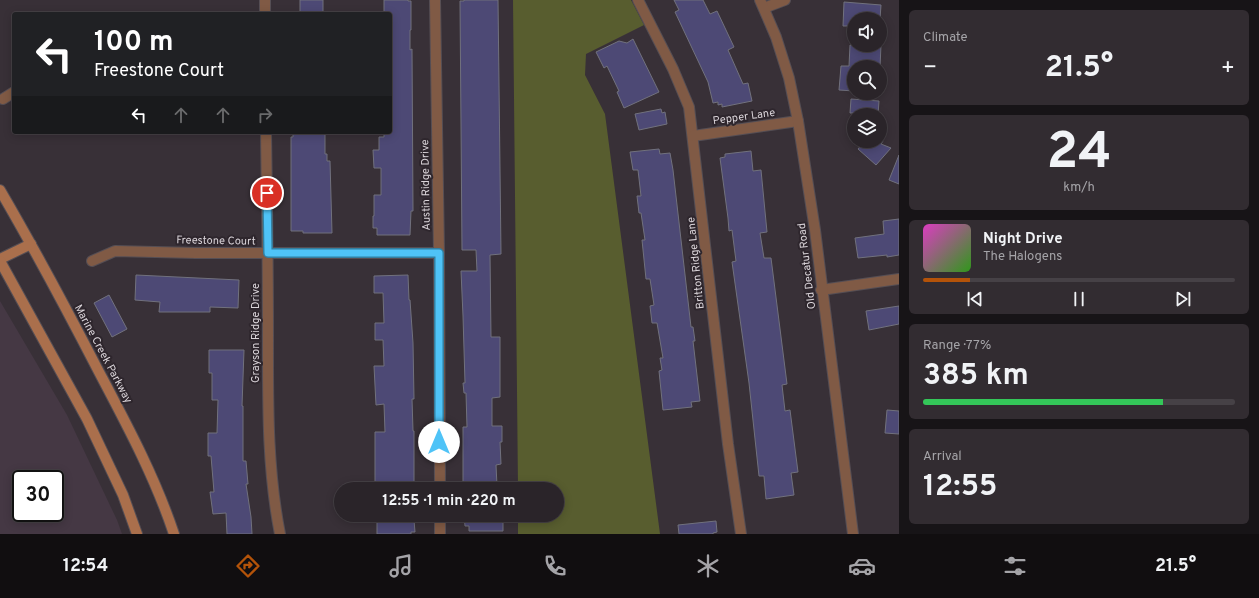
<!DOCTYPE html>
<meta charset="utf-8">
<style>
body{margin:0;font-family:Overpass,sans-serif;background:#322c31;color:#f1f3f6;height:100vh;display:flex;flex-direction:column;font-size:15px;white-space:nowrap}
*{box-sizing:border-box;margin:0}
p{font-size:13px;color:#a5a4a8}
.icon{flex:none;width:22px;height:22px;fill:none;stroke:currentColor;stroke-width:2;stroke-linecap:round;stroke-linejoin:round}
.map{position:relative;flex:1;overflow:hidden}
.drawer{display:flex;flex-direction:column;gap:10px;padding:10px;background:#171417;width:360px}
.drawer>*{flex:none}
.guide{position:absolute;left:12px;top:12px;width:380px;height:122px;border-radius:4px;box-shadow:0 2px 10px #0003,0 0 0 1px #464146;background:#202124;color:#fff;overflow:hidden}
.buttons{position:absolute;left:847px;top:12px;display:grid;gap:8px}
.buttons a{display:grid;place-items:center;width:40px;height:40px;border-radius:50%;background:#2a2429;box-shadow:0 2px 10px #0003,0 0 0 1px #464146;font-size:20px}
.speed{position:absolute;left:12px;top:470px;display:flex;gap:8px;font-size:20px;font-weight:700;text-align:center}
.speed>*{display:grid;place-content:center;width:52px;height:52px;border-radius:50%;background:#2a2429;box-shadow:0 2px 10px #0003,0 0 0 1px #464146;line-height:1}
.speed .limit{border:2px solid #111;border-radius:6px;background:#fff;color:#111}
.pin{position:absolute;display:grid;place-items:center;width:34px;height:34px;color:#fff;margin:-17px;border:2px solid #fff;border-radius:50%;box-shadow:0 1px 4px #0007}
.me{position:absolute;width:44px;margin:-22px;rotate:0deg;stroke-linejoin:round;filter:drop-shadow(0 0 3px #0008)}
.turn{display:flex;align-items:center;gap:14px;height:84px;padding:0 16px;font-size:18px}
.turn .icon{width:52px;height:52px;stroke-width:2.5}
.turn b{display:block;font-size:28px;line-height:34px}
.lanes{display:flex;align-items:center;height:38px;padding:0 16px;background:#0003;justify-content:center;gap:20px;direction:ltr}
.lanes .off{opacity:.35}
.big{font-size:30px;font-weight:700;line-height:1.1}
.drawer .tile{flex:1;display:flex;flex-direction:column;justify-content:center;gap:6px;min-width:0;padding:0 14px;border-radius:6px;background:#322c31}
.drawer .dial{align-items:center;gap:0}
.dial b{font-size:52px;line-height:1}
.song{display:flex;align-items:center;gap:12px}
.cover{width:48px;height:48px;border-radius:6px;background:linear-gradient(135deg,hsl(310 70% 55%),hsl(110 70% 35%))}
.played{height:4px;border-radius:2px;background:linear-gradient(90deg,#b45309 15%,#464146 15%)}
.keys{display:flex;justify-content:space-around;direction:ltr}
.heat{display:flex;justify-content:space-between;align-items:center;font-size:22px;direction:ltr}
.charge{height:6px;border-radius:3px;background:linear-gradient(90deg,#34c759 77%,#464146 0)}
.trip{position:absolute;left:334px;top:482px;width:230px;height:40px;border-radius:20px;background:#2a2429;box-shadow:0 2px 10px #0003,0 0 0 1px #464146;font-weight:700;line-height:40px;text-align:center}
.dock{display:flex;height:64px;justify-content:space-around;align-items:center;background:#110e10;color:#a5a4a8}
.dock .icon{width:28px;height:28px}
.dock .on{color:#b45309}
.dock b{font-size:18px;color:#f1f3f6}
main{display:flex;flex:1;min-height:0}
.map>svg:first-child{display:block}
</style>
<main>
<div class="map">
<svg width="899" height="534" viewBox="0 0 899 534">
<rect width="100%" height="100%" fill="#383037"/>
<path fill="#453844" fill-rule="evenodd" d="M0,301l67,114 50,105 5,14h-122zM21,479h34v34h-34z"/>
<polygon fill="#585d2f" points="513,0 631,0 644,25 586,54 585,75 605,114 660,534 518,534 518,515 557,515 557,489 518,489"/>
<g fill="#4d4975" stroke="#71717d">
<rect x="300" y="0" width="23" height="12"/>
<polygon points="384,0 408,0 408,1 411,1 411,30 410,30 410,50 412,49 413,211 411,211 410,235 377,235 377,228 373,228 373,216 374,216 374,195 381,195 381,168 374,168 373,150 379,150 379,137 384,137 384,132 390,132 390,14 384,14"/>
<polygon points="464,0 498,0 501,254 490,255 491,337 500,337 500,397 492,398 492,426 502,426 502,442 500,442 501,464 496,465 497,486 463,487 463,427 467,427 466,393 464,393 463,383 465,383 463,316 461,271 477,271 476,250 462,250 460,1 464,1"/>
<polygon points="674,0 703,0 710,14 717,11 734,47 728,50 743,84 748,83 752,101 722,107 722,104 718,105 718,102 713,103 708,82 675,12 679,10"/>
<polygon points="844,2 881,5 880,19 854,19 854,26 843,26"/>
<polygon points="633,39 659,92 624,108 617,92 619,91 607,66 604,68 596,52 619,41 627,43"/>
<polygon points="850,45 881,45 880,67 854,67 854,91 839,90 841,66 849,66"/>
<polygon points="851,99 879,101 878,115 856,115 856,113 850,113"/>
<polygon points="661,109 662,113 665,112 667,124 639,130 635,114"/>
<polygon points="293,132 325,132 325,154 327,154 327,161 330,161 332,233 303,233 303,231 291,231 291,137 293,137"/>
<polygon points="865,141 883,141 881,144 891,148 876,165 858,149"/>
<polygon points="659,149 660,154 670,153 673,170 691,327 693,327 695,341 693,341 700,401 691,402 692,407 663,410 659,371 662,370 660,358 663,358 657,323 652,323 650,306 654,305 650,279 646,279 642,240 645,240 641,213 639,213 637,196 641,196 638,170 633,170 630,152"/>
<polygon points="751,151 753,171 761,170 767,232 760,233 764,258 771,258 787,384 782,385 785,411 790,410 798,472 791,473 794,495 766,499 764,476 759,476 749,383 732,262 736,261 732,230 729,231 728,218 720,158 725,157 725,154"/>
<polygon points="899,155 899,184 889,180"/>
<polygon points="899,219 899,255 887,257 887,255 858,258 855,238 884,234 883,221"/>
<polygon points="136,275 239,280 238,308 210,307 210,312 159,312 160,302 135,300"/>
<polygon points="408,275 409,300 410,300 413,343 414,399 412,399 413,431 414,431 414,488 375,489 375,432 385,432 384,404 376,405 374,366 384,366 383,340 375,340 375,323 384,323 383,293 374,293 374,276"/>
<polygon points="109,295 127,329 112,337 94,303"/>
<polygon points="899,306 899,324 869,330 866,311"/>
<polygon points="209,350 244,350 242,406 243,406 243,461 246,461 248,484 246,484 251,517 252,534 227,534 226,513 213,514 210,492 214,492 211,456 208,456 208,433 217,433 218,400 212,400 212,373 209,373"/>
<polygon points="887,410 899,411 899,434 885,433"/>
<polygon points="385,515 410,515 410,520 414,520 415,532 411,532 411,534 377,534 377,521 385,521"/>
<polygon points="464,515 503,515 503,531 469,531 469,526 465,526"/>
<polygon points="716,521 717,532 713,533 713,534 679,534 678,525"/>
</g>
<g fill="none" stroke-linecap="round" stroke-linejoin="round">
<defs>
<g id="minor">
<polyline points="265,0 265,14"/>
<polyline points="435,0 439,253 440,489"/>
<polyline points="638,0 673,69 689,107 728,444 741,534"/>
<polyline points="764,8 785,0"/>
<polyline points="3,99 14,92"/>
<path d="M266,132c1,68 2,135 2,203 0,67 -1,133 12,199"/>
<polyline points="693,136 798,121"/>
<polyline points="92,261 115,251 196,253 439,253"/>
<polyline points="821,290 899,279"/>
<polyline points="440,515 440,534"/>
</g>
<polyline id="tertiary" points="760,0 776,37 789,78 798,121 815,230 853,534"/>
<g id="secondary">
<path d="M0,190c35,60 67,120 99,182 28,53 56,105 75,162"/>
<polyline points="0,259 31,244"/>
<polyline points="0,261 87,419 123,495 137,534"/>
</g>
</defs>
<use href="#minor" stroke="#554e54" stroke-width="12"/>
<use href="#tertiary" stroke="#554e54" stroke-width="12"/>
<use href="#secondary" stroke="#554e54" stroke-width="12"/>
<use href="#minor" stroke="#805a45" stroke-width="10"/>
<use href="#tertiary" stroke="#805a45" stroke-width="10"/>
<use href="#secondary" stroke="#aa6f4c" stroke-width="10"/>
</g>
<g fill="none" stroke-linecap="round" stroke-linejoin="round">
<defs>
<polyline id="route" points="267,193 268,253 439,253 439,442"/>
</defs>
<use href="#route" stroke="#337fa1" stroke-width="10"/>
<use href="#route" stroke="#4fc3f7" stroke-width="7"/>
</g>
<g text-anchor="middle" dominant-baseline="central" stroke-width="4" stroke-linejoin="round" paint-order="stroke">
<g font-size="11" fill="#dbd5da" stroke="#2e262d">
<text transform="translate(744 117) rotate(-8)">Pepper Lane</text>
<text transform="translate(426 185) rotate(-91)">Austin Ridge Drive</text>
<text transform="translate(216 241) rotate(1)">Freestone Court</text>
<text transform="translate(696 263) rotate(-96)">Britton Ridge Lane</text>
<text transform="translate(807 266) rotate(-97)">Old Decatur Road</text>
<text transform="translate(256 333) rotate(-90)">Grayson Ridge Drive</text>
<text transform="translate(103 354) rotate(62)">Marine Creek Parkway</text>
</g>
</g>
</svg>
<div class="buttons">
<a><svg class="icon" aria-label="sound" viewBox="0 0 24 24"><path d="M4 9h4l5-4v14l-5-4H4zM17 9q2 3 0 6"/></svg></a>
<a><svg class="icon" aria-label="search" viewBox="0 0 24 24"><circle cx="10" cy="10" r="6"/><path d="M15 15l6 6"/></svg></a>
<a><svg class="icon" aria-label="layers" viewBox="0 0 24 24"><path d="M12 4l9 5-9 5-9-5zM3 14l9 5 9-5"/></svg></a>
</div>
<div class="speed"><div class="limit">30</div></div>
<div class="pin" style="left:267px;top:193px;background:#d93025"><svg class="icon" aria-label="arrive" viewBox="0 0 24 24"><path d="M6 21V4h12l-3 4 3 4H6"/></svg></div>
<svg class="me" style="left:439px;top:442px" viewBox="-20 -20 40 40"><circle r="19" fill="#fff"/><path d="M0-13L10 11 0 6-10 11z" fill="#4fc3f7"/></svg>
<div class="trip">12:55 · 1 min · 220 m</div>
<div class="guide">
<div class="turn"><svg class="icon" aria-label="left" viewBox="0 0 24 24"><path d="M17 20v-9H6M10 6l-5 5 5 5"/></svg><div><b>100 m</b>Freestone Court</div></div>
<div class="lanes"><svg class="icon" aria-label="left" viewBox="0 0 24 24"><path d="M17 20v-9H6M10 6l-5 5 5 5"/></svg><svg class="icon off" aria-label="ahead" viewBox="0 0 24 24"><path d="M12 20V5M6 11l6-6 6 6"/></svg><svg class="icon off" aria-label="ahead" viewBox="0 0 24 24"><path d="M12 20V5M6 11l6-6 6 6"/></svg><svg class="icon off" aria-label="right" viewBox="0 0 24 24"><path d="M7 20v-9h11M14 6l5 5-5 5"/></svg></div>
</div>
</div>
<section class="drawer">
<div class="tile"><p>Climate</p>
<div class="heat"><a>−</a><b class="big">21.5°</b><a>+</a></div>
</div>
<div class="tile dial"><b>24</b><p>km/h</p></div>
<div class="tile">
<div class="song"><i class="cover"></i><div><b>Night Drive</b><p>The Halogens</p></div></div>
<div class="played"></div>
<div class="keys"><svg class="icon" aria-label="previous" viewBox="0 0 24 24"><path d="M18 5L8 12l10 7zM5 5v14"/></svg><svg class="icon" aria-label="pause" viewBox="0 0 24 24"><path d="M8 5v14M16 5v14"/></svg><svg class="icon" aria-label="next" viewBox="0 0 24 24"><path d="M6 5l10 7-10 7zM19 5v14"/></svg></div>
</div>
<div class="tile"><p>Range · 77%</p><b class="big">385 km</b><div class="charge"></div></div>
<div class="tile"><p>Arrival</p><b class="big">12:55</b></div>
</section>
</main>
<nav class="dock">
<b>12:54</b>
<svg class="icon on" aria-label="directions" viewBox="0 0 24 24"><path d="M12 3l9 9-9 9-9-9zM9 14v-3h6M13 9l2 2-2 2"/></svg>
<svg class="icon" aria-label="music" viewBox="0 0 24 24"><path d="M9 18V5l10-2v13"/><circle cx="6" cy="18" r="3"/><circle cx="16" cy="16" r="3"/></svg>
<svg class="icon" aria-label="phone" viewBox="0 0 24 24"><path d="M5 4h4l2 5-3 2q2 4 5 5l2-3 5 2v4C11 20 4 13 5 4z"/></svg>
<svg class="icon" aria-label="climate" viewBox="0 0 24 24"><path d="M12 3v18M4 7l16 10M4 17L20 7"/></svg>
<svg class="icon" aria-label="car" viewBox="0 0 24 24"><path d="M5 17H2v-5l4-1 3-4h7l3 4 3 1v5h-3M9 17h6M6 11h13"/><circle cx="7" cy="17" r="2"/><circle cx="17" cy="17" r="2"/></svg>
<svg class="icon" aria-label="filters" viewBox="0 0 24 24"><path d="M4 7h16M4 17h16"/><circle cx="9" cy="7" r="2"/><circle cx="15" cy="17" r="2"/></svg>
<b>21.5°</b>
</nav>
